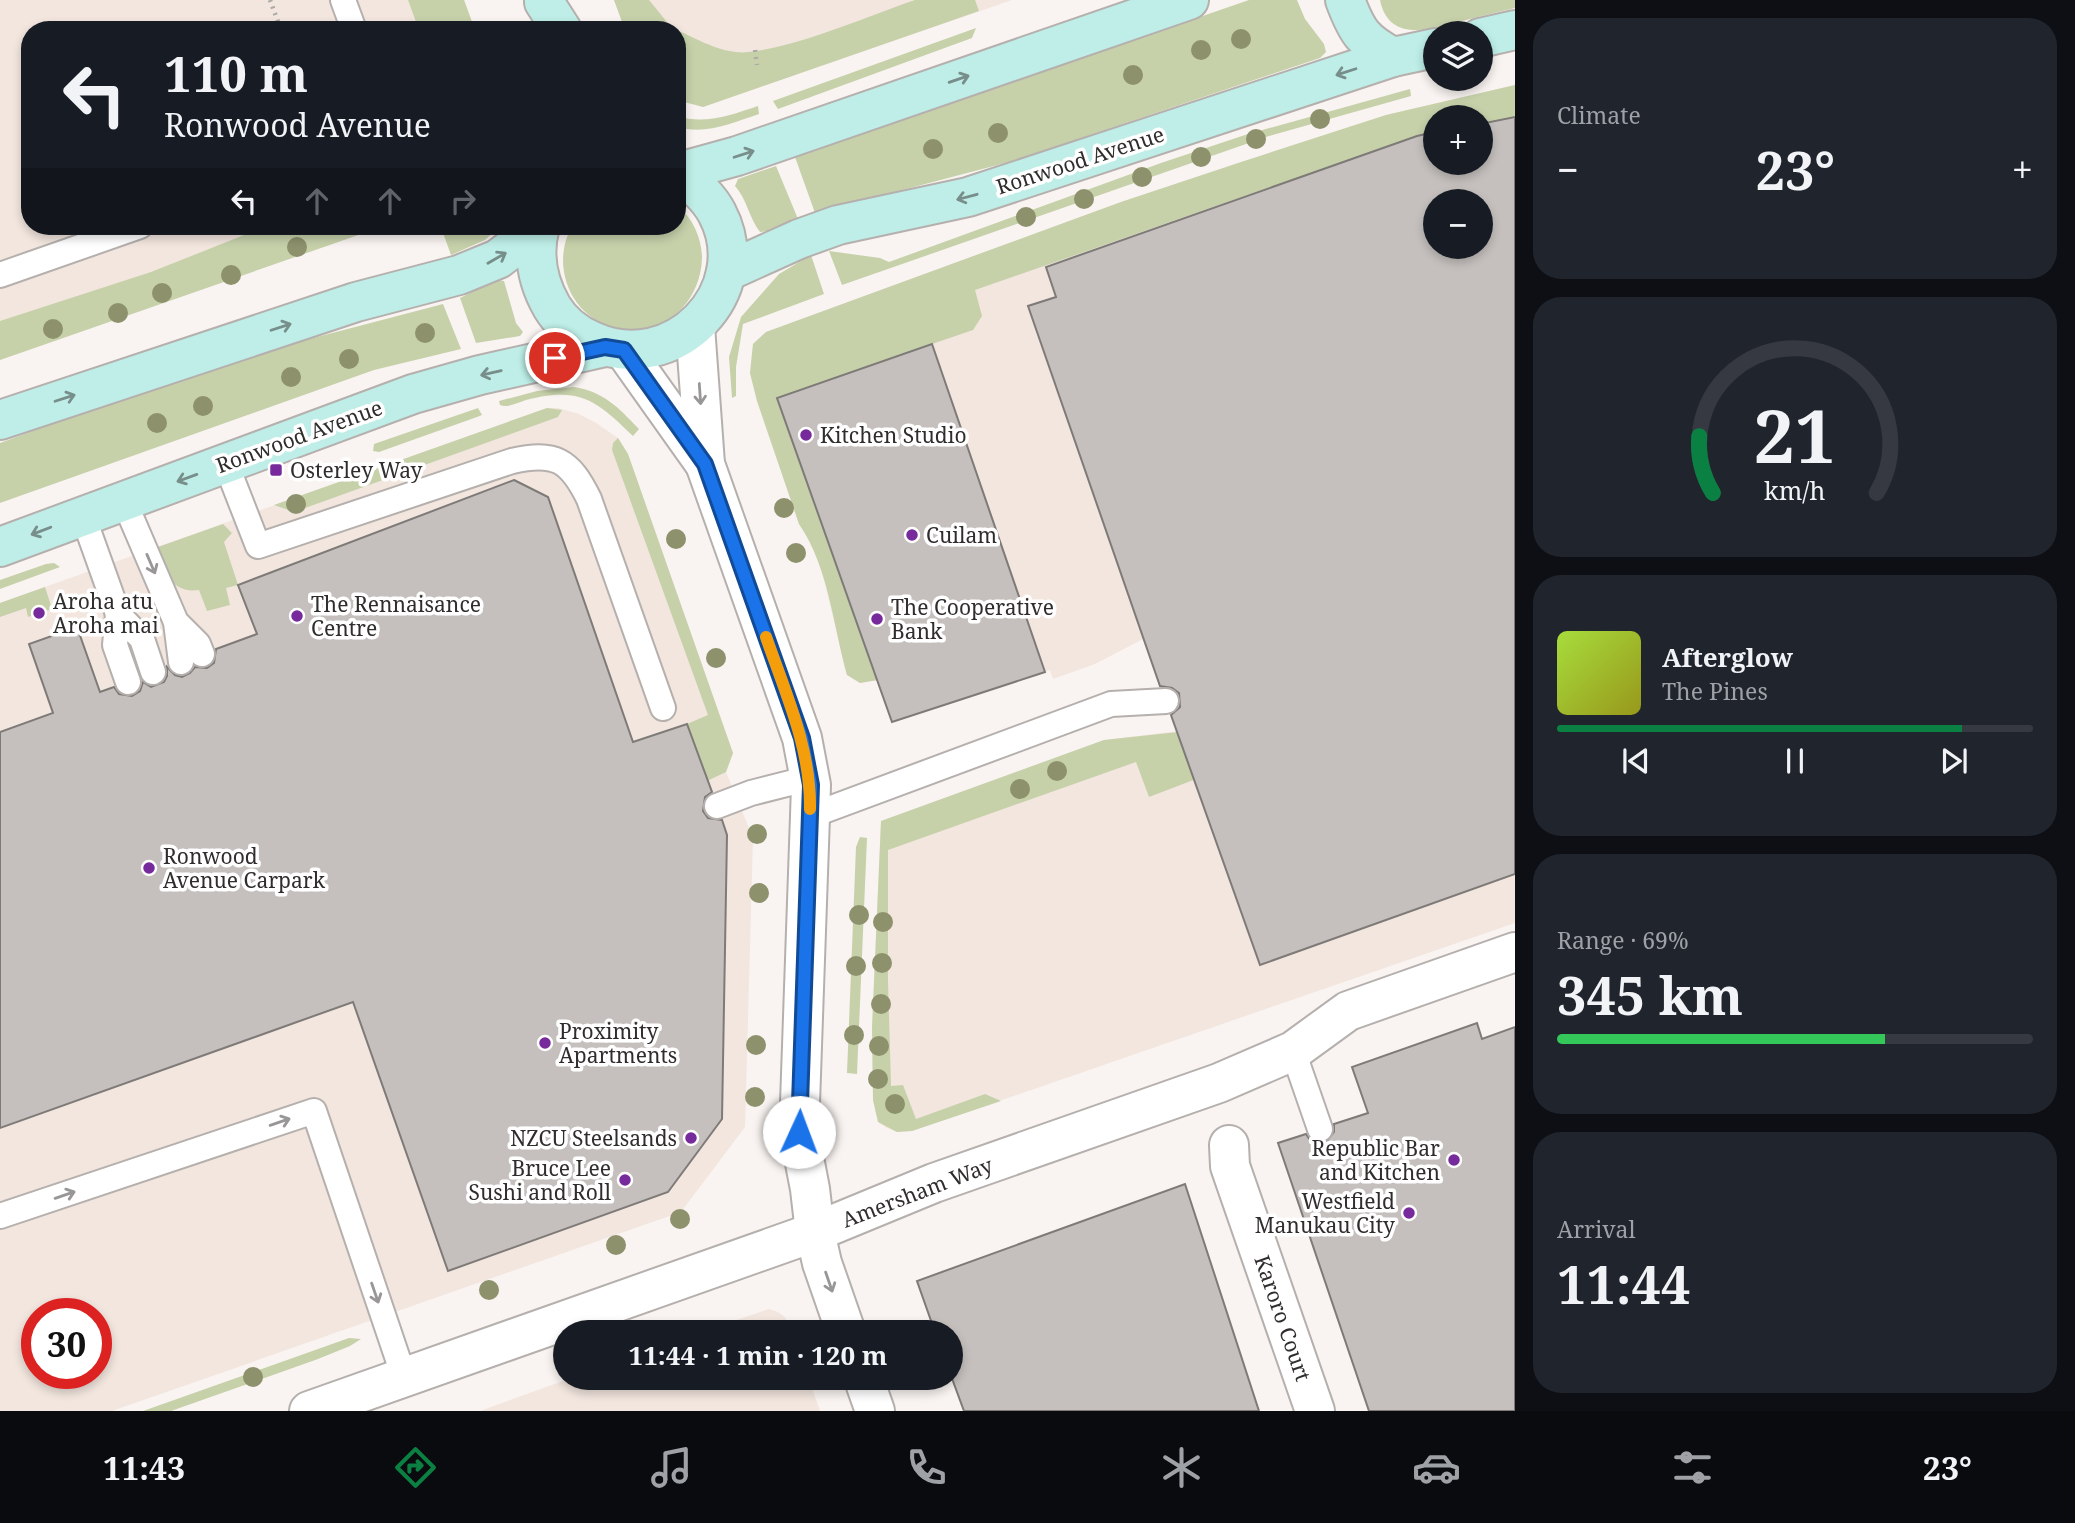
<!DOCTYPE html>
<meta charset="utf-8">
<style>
body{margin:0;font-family:"Noto Serif",serif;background:#20242c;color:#f1f3f6;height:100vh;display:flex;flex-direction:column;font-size:26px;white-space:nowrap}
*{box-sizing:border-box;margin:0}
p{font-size:23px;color:#9ea1a6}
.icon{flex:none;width:38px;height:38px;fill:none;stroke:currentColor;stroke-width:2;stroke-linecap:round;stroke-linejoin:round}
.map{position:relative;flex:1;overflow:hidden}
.details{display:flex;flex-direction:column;gap:18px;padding:18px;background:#0d0f14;width:560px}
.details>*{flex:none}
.banner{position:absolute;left:21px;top:21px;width:665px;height:214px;border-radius:28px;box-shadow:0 4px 10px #0003;background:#171b24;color:#f1f3f6;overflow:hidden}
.tools{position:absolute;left:1423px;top:21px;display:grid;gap:14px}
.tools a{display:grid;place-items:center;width:70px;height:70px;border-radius:50%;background:#171b24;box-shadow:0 4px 10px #0003;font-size:35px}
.speed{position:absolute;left:21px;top:1298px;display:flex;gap:14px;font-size:35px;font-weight:700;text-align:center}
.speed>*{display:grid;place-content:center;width:91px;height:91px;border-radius:50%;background:#171b24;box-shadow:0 4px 10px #0003;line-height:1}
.speed .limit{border:10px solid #d22;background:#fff;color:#111}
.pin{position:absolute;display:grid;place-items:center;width:60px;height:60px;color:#fff;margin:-30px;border:4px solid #fff;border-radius:50%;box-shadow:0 2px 7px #0007}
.me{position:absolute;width:77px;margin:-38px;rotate:2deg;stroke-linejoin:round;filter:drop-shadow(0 0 5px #0008)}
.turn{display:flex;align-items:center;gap:24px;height:147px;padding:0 28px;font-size:32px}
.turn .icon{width:91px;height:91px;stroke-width:2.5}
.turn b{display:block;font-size:49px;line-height:60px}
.lanes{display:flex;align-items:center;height:66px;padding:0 28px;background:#0003;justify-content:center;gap:35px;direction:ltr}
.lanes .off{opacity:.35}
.big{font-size:52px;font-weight:700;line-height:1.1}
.details .card{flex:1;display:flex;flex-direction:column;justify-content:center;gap:10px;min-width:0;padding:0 24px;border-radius:28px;background:#20242c}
.details .dial{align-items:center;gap:0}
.dial svg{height:182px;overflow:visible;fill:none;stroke:#363941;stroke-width:7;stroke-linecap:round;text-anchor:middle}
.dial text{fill:#f1f3f6;stroke:none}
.song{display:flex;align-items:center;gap:21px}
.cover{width:84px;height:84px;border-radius:10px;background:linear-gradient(135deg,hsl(80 70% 55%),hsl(60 70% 35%))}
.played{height:7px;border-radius:4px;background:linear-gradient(90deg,#0b8043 85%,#363941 85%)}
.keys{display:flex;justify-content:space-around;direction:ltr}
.heat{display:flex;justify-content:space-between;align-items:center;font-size:38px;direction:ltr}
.charge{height:10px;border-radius:5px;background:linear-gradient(90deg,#34c759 69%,#363941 0)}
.trip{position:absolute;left:553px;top:1320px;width:410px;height:70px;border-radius:35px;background:#171b24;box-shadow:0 4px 10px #0003;font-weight:700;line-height:70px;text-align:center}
.dock{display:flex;height:112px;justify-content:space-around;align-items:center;background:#090b0e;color:#9ea1a6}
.dock .icon{width:49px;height:49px}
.dock .on{color:#0b8043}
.dock b{font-size:32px;color:#f1f3f6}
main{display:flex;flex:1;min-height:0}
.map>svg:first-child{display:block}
</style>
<main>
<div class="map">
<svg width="1515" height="1411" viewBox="0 0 1515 1411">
<rect width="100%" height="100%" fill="#f9f4f1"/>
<g fill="#f2e6de" fill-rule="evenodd">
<polygon points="0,0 464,0 475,30 30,30 30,226 384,226 0,360"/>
<polygon points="614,0 1012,0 703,107 677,100 677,30 625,30"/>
<path d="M1515,85v838l-603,208 -15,1 -10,-4 -9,-6 -5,-22 -1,-72 9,-207 223,-81 74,-9 -35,-92 -48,25 -42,15 -3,-9 -158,52 -14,-42 -18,3 -13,-8 -25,-103 -11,-30 -12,-18 -42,-123 -7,-28 3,-29 13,-12 355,-130 265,-87zM1435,117h45v46h-45zM1435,201h45v46h-45z"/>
<path d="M547,408h11l21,6 17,9 22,15 10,16 105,299 -7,19 27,66 -8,289 -64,85 -569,199h-112v-808zM37,1314h59v60h-59z"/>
<polygon points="769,1309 778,1312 785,1317 791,1332 701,1332"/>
<polygon points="574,1377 808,1377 820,1411 480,1411"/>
</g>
<g fill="#c6d1aa">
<polygon points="408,0 464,0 475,30 419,30"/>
<polygon points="614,0 649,0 671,27 677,30 625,30"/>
<path d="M915,0h60l4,11 -276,96 -26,-7v-70c22,10 47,25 72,22 52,-6 116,-35 166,-52z"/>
<polygon points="1249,0 1297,0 1305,19 1324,44 1326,52 1320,58 1009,162 815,213 795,157"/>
<path d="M1380,0h135v8c-18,4 -36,9 -53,13 -30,8 -73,23 -82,-21z"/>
<polygon points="976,28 972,38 778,109 773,101"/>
<path d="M1515,85v32l-34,7 -1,-7h-45v15l-18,4 -442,154 7,26 -9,14 -41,14 -54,336 -18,3 -13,-8c-14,-50 -18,-107 -48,-151l-42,-123 -7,-28 3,-29 13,-12 355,-130 117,-39 148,-48z"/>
<polygon points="1410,89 1411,96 1269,136 842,285 829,251 880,258 889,262 1161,163 1248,134"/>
<path d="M758,106l1,8c-27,9 -53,21 -82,13v-11c28,9 54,-1 81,-10z"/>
<path d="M776,166l22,53 -28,12 -10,1c-11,-14 -13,-33 -25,-46l3,-7z"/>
<path d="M677,206c16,11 25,34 25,52 -1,45 -40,82 -87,70 -45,-11 -65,-63 -43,-102h105z"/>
<polygon points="267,226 384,226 0,360 0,321 151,272"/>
<polygon points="452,226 500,226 485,240 451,255 442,230"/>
<polygon points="811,255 824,294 743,324 736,367 736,396 732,398 729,357 741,317 779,274"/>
<polygon points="496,280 504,281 516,323 523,332 520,336 476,343 460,298"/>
<polygon points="443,304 461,349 374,370 0,503 0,443 163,383 275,348"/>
<path d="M574,387c30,5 44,20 65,42l-6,7c-37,-36 -53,-50 -107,-36 -9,3 -18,8 -26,5l-1,-4 38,-10z"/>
<polygon points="478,408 482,415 477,417 379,452 373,451 374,444"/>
<polygon points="547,408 562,410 558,417 294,512 274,505"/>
<polygon points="618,438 628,454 733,753 726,772 707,781 687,724 708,715 612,450 613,443"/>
<path d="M223,524l9,9 -8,9 14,43 -12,3 4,17 -23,6 -8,-21c-28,4 -36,-20 -41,-43z"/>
<polygon points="54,563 60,567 0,589 0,580 46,564"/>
<polygon points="45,587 52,609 28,617 26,608 0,617 0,603"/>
<polygon points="1178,732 1196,779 1149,797 1136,762 888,850 888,980 891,1086 903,1085 916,1119 985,1094 1001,1101 912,1131 897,1132 878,1122 873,1100 872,1028 881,821 1104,740"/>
<polygon points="860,837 867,838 857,1074 847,1073 856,847"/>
<polygon points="349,1338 361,1339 350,1346 318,1359 171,1411 143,1411"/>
</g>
<g fill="#c5c0bd" stroke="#7e7a78" stroke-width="2" fill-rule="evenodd">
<path d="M1515,117v757l-255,91 -89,-250 9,-8 -1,-14 -7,-5 -12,-2 -132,-380 28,-9 -10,-30 371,-131 18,-4v31h45v-39zM1435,201h45v46h-45z"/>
<polygon points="932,344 1045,672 892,722 777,398"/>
<polygon points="514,480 548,497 633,742 687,724 712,792 705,797 703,811 708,818 722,820 727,835 722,1119 668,1192 448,1271 353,1002 0,1128 0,732 53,713 29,644 77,627 100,692 114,687 119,694 132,696 140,691 143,682 151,687 164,682 167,676 167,667 175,675 182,677 190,673 195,667 207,668 214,663 216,649 257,634 238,585"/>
<polygon points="1477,1023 1482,1039 1515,1027 1515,1411 1369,1411 1278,1143 1306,1134 1310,1140 1317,1143 1325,1143 1334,1132 1334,1124 1368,1113 1352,1067"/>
<polygon points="1185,1184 1259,1411 964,1411 950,1373 950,1332 935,1332 917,1281"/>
</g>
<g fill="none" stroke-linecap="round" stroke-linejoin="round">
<defs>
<g id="lane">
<polyline points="343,0 354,30"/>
<polyline points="0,275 140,226"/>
<path d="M226,464l32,82 254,-85c43,-10 58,-1 77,38l74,209"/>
<polyline points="124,501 176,622 198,644 202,654"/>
<polyline points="83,516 118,614 142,639 153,672"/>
<polyline points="118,614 115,645 128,682"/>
<polyline points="176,622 181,662"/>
<polyline points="717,806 751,793 810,778"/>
<polyline points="810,816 1111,704 1166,701"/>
<polyline points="1293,1051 1320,1129"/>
<polyline points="0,1216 314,1111 404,1377"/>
</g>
<g id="street">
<polyline points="695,326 705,464 802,738 811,785 810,816 799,1132 810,1189 815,1232 822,1263 846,1332"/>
<polyline points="624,350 705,464"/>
<polyline points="1229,1145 1230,1166 1315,1411"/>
<polyline points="863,1377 875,1411"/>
<polyline points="309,1411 815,1232 934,1183 1219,1083 1293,1051 1348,1011 1515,952"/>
</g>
<g id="secondary">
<path d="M1345,0c12,32 18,41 48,57"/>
<polyline points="544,2 562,30"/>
<polyline points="1480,38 1515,30"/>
<polyline points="679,172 737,156 1189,0"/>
<path d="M540,226c-8,29 -3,55 12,81 9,15 24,27 40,34 81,37 166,-50 125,-128 -9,-17 -24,-30 -40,-41"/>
<polyline points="726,272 799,239 838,225 968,197 1393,57 1435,48"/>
<polyline points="0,420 356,302 459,275 498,259 539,228"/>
<polyline points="0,547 413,394 480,375 605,347"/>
</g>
</defs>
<use href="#lane" stroke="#b5b0ad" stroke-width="28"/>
<use href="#street" stroke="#b5b0ad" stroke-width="42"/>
<use href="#secondary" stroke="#b5b0ad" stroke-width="42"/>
<g stroke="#aca9a6" stroke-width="4.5" stroke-dasharray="2 5" stroke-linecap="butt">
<polyline points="270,0 281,30"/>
<polyline points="755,50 757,65"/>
</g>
<use href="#lane" stroke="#fff" stroke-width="24"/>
<use href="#street" stroke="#fff" stroke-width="38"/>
<use href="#secondary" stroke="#beeee7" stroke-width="38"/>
</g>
<g fill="#8d916c">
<circle cx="1241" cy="39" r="10"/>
<circle cx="1201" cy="50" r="10"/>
<circle cx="1133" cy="75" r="10"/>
<circle cx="1320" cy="119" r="10"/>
<circle cx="998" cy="133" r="10"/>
<circle cx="1256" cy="139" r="10"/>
<circle cx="933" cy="149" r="10"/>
<circle cx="1201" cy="157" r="10"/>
<circle cx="1142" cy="177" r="10"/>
<circle cx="1084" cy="199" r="10"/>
<circle cx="1026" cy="217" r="10"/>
<circle cx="297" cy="247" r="10"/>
<circle cx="231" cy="275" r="10"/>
<circle cx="162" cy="293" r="10"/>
<circle cx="118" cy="313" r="10"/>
<circle cx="53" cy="329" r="10"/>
<circle cx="425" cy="333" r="10"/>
<circle cx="349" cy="359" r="10"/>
<circle cx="291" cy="377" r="10"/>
<circle cx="203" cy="406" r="10"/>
<circle cx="157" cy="423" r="10"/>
<circle cx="296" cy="504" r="10"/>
<circle cx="784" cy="508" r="10"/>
<circle cx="676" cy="539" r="10"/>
<circle cx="796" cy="553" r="10"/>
<circle cx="716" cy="658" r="10"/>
<circle cx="1057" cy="771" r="10"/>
<circle cx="1020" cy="789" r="10"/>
<circle cx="757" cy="834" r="10"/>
<circle cx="759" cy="893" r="10"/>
<circle cx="859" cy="915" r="10"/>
<circle cx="883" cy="922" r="10"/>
<circle cx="882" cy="963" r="10"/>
<circle cx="856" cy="966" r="10"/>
<circle cx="881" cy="1004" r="10"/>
<circle cx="854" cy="1035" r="10"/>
<circle cx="756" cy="1045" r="10"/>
<circle cx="879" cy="1046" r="10"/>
<circle cx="878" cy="1079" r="10"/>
<circle cx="755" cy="1097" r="10"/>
<circle cx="895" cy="1104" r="10"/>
<circle cx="680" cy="1219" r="10"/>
<circle cx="616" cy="1245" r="10"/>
<circle cx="489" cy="1290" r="10"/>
<circle cx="253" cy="1377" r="10"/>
</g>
<defs><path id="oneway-shaft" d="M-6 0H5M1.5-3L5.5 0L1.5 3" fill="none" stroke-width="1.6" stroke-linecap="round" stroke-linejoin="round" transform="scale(1.75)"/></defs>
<g stroke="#778e8a">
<use href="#oneway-shaft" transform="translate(1346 72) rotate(162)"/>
<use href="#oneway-shaft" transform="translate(959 79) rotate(-19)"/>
<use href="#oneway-shaft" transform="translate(744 154) rotate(-18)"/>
<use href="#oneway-shaft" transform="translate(967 197) rotate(165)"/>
<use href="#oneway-shaft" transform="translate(497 258) rotate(-30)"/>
<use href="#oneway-shaft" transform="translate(281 327) rotate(-18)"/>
<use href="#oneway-shaft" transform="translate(491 373) rotate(167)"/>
<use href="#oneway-shaft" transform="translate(65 398) rotate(-18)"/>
<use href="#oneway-shaft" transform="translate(187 478) rotate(160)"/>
<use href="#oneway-shaft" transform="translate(41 531) rotate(159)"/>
</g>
<g stroke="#989696">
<use href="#oneway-shaft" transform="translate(700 394) rotate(86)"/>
<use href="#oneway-shaft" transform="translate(151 564) rotate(67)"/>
<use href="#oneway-shaft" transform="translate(280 1122) rotate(-19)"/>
<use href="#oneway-shaft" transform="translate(65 1195) rotate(-19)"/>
<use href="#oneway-shaft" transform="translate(829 1282) rotate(71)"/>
<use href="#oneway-shaft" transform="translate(375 1293) rotate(71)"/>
</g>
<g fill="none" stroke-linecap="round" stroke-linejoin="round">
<defs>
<polyline id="route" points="555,358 605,347 624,350 705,464 802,738 811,785 799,1132"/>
</defs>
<use href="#route" stroke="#114b97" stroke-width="18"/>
<use href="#route" stroke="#1a73e8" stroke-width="12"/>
<path stroke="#f59e0b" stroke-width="12" d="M766,637c20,57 45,112 44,172"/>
</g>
<g fill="#762a9c" stroke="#fff" stroke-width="2.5">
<circle cx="806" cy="435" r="7"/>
<rect x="269" y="463" width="14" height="14" rx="3.5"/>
<circle cx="912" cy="535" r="7"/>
<circle cx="39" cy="613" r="7"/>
<circle cx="297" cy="616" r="7"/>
<circle cx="877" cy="619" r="7"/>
<circle cx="149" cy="868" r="7"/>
<circle cx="545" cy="1043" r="7"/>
<circle cx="691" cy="1138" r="7"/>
<circle cx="1454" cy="1160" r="7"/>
<circle cx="625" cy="1180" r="7"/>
<circle cx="1409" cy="1213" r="7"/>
</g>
<g text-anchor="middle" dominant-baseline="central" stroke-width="7" stroke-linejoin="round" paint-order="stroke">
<g font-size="21" fill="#302e2d" stroke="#fff">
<text transform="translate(1080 160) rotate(-18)">Ronwood Avenue</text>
<text transform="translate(299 436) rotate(-20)">Ronwood Avenue</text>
<text transform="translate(917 1192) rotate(-21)">Amersham Way</text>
<text transform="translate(1283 1318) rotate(71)">Karoro Court</text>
</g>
<g font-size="21" fill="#302e2d" stroke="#fff" text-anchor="start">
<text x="820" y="435">Kitchen Studio</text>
<text x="290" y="470">Osterley Way</text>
<text x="926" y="535">Cuilam</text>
<text x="53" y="601">Aroha atu<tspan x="53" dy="24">Aroha mai</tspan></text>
<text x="311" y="604">The Rennaisance<tspan x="311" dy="24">Centre</tspan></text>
<text x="891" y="607">The Cooperative<tspan x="891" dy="24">Bank</tspan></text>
<text x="163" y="856">Ronwood<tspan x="163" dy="24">Avenue Carpark</tspan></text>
<text x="559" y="1031">Proximity<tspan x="559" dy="24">Apartments</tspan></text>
<text x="677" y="1138" text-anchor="end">NZCU Steelsands</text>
<text x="1440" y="1148" text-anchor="end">Republic Bar<tspan x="1440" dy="24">and Kitchen</tspan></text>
<text x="611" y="1168" text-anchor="end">Bruce Lee<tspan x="611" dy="24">Sushi and Roll</tspan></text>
<text x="1395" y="1201" text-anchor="end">Westfield<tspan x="1395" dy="24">Manukau City</tspan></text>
</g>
</g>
</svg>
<div class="tools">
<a><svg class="icon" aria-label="layers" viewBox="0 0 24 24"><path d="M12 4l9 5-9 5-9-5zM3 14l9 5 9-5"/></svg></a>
<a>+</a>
<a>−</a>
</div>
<div class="speed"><div class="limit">30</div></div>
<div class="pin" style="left:555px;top:358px;background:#d93025"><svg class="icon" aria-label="arrive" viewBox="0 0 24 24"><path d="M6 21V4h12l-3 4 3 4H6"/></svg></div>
<svg class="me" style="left:799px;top:1132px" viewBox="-20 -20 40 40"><circle r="19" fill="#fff"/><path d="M0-13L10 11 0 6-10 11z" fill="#1a73e8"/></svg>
<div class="trip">11:44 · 1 min · 120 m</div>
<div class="banner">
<div class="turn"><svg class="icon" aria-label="left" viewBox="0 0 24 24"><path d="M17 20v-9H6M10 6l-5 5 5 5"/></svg><div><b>110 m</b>Ronwood Avenue</div></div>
<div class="lanes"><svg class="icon" aria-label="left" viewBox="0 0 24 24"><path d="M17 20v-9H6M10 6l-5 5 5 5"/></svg><svg class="icon off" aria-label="ahead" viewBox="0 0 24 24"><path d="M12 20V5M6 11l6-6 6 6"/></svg><svg class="icon off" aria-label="ahead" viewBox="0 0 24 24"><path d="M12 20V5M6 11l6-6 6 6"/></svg><svg class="icon off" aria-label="right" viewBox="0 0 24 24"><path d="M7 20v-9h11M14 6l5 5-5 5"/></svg></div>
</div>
</div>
<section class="details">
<div class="card"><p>Climate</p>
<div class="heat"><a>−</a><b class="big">23°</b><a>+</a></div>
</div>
<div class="card dial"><svg viewBox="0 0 100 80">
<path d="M14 69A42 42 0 1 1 86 69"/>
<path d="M14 69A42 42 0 0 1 8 44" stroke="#0b8043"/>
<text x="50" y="56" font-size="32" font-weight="700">21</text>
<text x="50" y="72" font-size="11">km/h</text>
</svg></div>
<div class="card">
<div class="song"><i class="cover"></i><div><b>Afterglow</b><p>The Pines</p></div></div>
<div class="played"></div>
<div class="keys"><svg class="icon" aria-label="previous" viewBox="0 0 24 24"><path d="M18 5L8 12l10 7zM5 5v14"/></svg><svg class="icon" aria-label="pause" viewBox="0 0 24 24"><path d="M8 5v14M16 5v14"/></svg><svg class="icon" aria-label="next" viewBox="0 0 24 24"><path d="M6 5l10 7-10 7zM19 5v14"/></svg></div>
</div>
<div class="card"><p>Range · 69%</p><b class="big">345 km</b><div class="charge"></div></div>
<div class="card"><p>Arrival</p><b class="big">11:44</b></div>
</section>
</main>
<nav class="dock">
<b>11:43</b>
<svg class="icon on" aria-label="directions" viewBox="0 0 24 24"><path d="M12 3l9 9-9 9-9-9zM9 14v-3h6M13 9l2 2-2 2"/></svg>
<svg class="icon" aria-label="music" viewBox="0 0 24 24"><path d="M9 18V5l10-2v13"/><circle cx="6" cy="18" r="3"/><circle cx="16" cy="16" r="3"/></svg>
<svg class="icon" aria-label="phone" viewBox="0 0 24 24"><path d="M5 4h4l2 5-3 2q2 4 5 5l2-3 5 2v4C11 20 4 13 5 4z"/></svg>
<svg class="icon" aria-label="climate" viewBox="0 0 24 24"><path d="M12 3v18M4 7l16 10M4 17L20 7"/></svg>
<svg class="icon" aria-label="car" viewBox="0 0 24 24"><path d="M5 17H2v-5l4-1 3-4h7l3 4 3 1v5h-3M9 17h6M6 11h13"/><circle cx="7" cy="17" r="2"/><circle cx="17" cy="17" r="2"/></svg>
<svg class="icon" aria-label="filters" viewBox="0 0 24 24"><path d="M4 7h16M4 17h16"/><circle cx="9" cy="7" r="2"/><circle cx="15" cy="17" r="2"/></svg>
<b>23°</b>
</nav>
